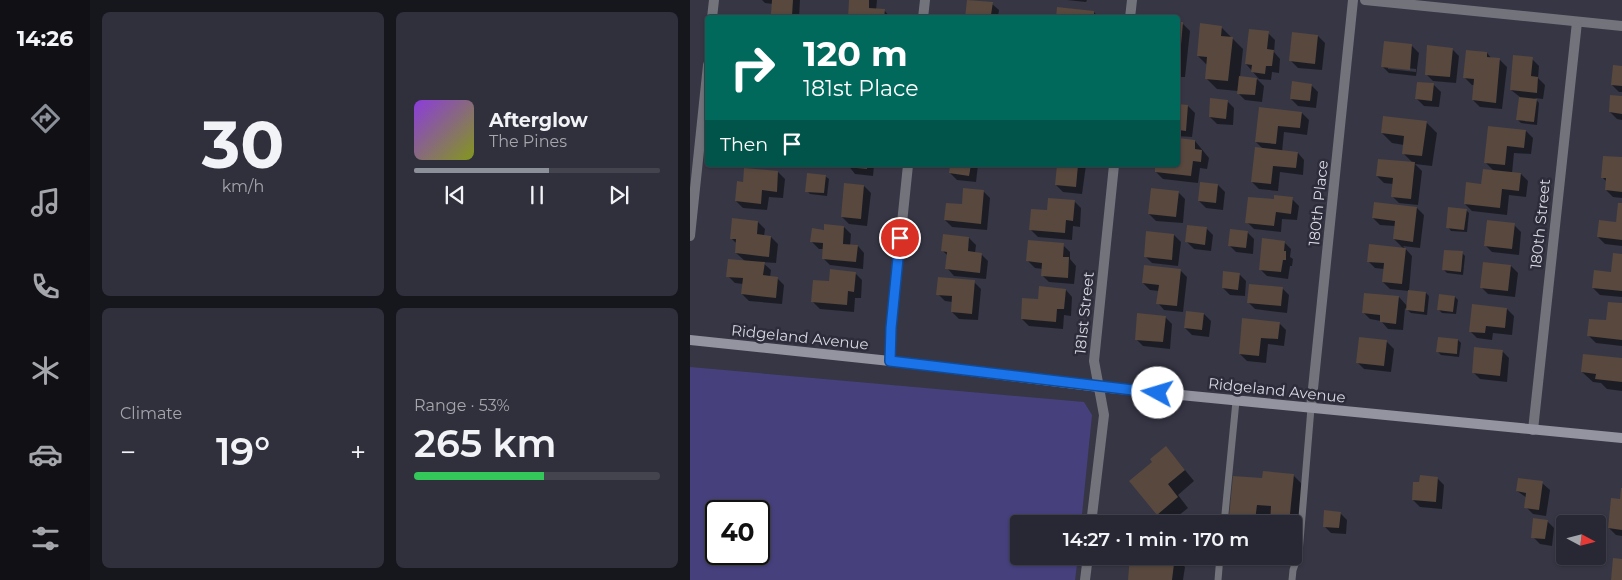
<!DOCTYPE html>
<meta charset="utf-8">
<style>
body{margin:0;font-family:Montserrat,sans-serif;background:#30303c;color:#f1f3f6;height:100vh;display:flex;flex-direction:column;font-size:19px;white-space:nowrap}
*{box-sizing:border-box;margin:0}
p{font-size:16px;color:#a5a6ac}
.icon{flex:none;width:28px;height:28px;fill:none;stroke:currentColor;stroke-width:2;stroke-linecap:round;stroke-linejoin:round}
.map{position:relative;flex:1;overflow:hidden}
.panel{display:flex;flex-direction:column;gap:12px;padding:12px;background:#16161d;width:600px}
.panel>*{flex:none}
.banner{position:absolute;left:15px;top:15px;width:475px;height:152px;border-radius:5px;box-shadow:0 1px 4px #0004,0 0 0 1px #44444f;background:#00695c;color:#fff;overflow:hidden}
.needle{width:32px;rotate:97deg}
.fabs{position:absolute;left:866px;top:515px;display:grid;gap:10px}
.fabs a{display:grid;place-items:center;width:50px;height:50px;border-radius:5px;background:#282834;box-shadow:0 1px 4px #0004,0 0 0 1px #44444f;font-size:25px}
.speed{position:absolute;left:15px;top:500px;display:flex;gap:10px;font-size:25px;font-weight:700;text-align:center}
.speed>*{display:grid;place-content:center;width:65px;height:65px;border-radius:50%;background:#282834;box-shadow:0 1px 4px #0004,0 0 0 1px #44444f;line-height:1}
.speed .limit{border:2px solid #111;border-radius:8px;background:#fff;color:#111}
.pin{position:absolute;display:grid;place-items:center;width:42px;height:42px;color:#fff;margin:-21px;border:2px solid #fff;border-radius:50%;box-shadow:0 1px 5px #0007}
.me{position:absolute;width:55px;margin:-28px;rotate:276deg;stroke-linejoin:round;filter:drop-shadow(0 0 4px #0008)}
.turn{display:flex;align-items:center;gap:18px;height:105px;padding:0 15px;font-size:22px}
.turn .icon{width:65px;height:65px;stroke-width:2.5}
.turn b{display:block;font-size:35px;line-height:42px}
.then{display:flex;align-items:center;height:48px;padding:0 15px;background:#0003;gap:10px;font-size:19px}
.big{font-size:38px;font-weight:600;line-height:1.1}
.panel .card{flex:1;display:flex;flex-direction:column;justify-content:center;gap:8px;min-width:0;padding:0 18px;border-radius:8px;background:#30303c}
.panel .dial{align-items:center;gap:0}
.dial b{font-size:65px;line-height:1}
.song{display:flex;align-items:center;gap:15px}
.cover{width:60px;height:60px;border-radius:8px;background:linear-gradient(135deg,hsl(270 70% 55%),hsl(70 70% 35%))}
.played{height:5px;border-radius:2px;background:linear-gradient(90deg,#8c9099 55%,#44444f 55%)}
.keys{display:flex;justify-content:space-around;direction:ltr}
.heat{display:flex;justify-content:space-between;align-items:center;font-size:28px;direction:ltr}
.charge{height:8px;border-radius:4px;background:linear-gradient(90deg,#34c759 53%,#44444f 0)}
.panel .tiles{flex:1;display:grid;gap:12px;grid-template-columns:repeat(2,1fr)}
.trip{position:absolute;left:320px;top:515px;width:292px;height:50px;border-radius:5px;background:#282834;box-shadow:0 1px 4px #0004,0 0 0 1px #44444f;font-weight:600;line-height:50px;text-align:center}
main{display:flex;flex:1;min-height:0}
.tab-bar{display:flex;flex-direction:column;width:90px;justify-content:space-around;align-items:center;background:#101015;color:#a5a6ac}
.tab-bar .icon{width:35px;height:35px}
.tab-bar .selected{color:#8c9099}
.tab-bar b{font-size:22px;color:#f1f3f6}
.map>svg:first-child{display:block}
</style>
<main>
<nav class="tab-bar">
<b>14:26</b>
<svg class="icon selected" aria-label="directions" viewBox="0 0 24 24"><path d="M12 3l9 9-9 9-9-9zM9 14v-3h6M13 9l2 2-2 2"/></svg>
<svg class="icon" aria-label="music" viewBox="0 0 24 24"><path d="M9 18V5l10-2v13"/><circle cx="6" cy="18" r="3"/><circle cx="16" cy="16" r="3"/></svg>
<svg class="icon" aria-label="phone" viewBox="0 0 24 24"><path d="M5 4h4l2 5-3 2q2 4 5 5l2-3 5 2v4C11 20 4 13 5 4z"/></svg>
<svg class="icon" aria-label="climate" viewBox="0 0 24 24"><path d="M12 3v18M4 7l16 10M4 17L20 7"/></svg>
<svg class="icon" aria-label="car" viewBox="0 0 24 24"><path d="M5 17H2v-5l4-1 3-4h7l3 4 3 1v5h-3M9 17h6M6 11h13"/><circle cx="7" cy="17" r="2"/><circle cx="17" cy="17" r="2"/></svg>
<svg class="icon" aria-label="filters" viewBox="0 0 24 24"><path d="M4 7h16M4 17h16"/><circle cx="9" cy="7" r="2"/><circle cx="15" cy="17" r="2"/></svg>
</nav>
<section class="panel">
<div class="tiles">
<div class="card dial"><b>30</b><p>km/h</p></div>
<div class="card">
<div class="song"><i class="cover"></i><div><b>Afterglow</b><p>The Pines</p></div></div>
<div class="played"></div>
<div class="keys"><svg class="icon" aria-label="previous" viewBox="0 0 24 24"><path d="M18 5L8 12l10 7zM5 5v14"/></svg><svg class="icon" aria-label="pause" viewBox="0 0 24 24"><path d="M8 5v14M16 5v14"/></svg><svg class="icon" aria-label="next" viewBox="0 0 24 24"><path d="M6 5l10 7-10 7zM19 5v14"/></svg></div>
</div>
<div class="card"><p>Climate</p>
<div class="heat"><a>−</a><b class="big">19°</b><a>+</a></div>
</div>
<div class="card"><p>Range · 53%</p><b class="big">265 km</b><div class="charge"></div></div>
</div>
</section>
<div class="map">
<svg width="932" height="580" viewBox="0 0 932 580">
<rect width="100%" height="100%" fill="#363645"/>
<path fill="#46407d" fill-rule="evenodd" d="M0,367l394,35 8,13 -11,109h-62v32h59l-3,24h-385zM69,511v43h-43v-43z"/>
<g fill="#0007" fill-rule="evenodd">
<polygon points="72,0 110,0 109,18 86,18 82,14 83,4 75,3"/>
<polygon points="161,0 187,0 186,10 194,10 201,18 159,18"/>
<polygon points="377,0 397,0 396,2"/>
<polygon points="302,4 309,10 308,17 276,18"/>
<polygon points="404,12 409,18 367,18"/>
<polygon points="488,23 493,24 500,31 495,77 488,77"/>
<polygon points="531,27 553,49 550,77 567,79 574,86 572,102 555,100 548,93 548,91 527,89 516,78 517,65 508,56"/>
<polygon points="578,33 585,40 584,52 590,59 589,73 582,72 581,80 569,79 556,64"/>
<polygon points="628,36 635,43 632,70 608,68 601,61"/>
<path d="M722,46l7,7 -3,23 -27,-3 -7,-7zM698,66l28,3v3l-28,-3z"/>
<polygon points="762,49 769,56 766,83 743,81 736,74"/>
<polygon points="797,53 802,59 810,60 817,67 812,109 790,107 783,100 785,85 782,85 775,78"/>
<polygon points="842,59 849,66 848,78 855,85 853,99 845,98 849,103 847,125 831,123 828,120 830,97 821,90"/>
<polygon points="932,67 932,92 929,92 922,85"/>
<polygon points="621,85 628,92 626,108 608,106 601,99"/>
<polygon points="744,85 751,92 749,107 734,106 727,99"/>
<polygon points="932,97 932,120 927,119 920,112"/>
<polygon points="537,101 544,108 543,125 527,124 520,117"/>
<polygon points="488,105 498,106 505,113 502,137 488,136"/>
<polygon points="570,109 612,113 619,120 617,135 594,132 592,152 608,153 614,160 613,175 590,172 588,191 569,189 562,182 574,150 566,142"/>
<polygon points="736,122 747,133 742,166 725,164 732,171 728,205 709,203 702,196 703,184 694,183 687,176 724,164 713,153 714,145 702,143 692,133"/>
<polygon points="836,131 843,138 841,154 824,153 822,173 831,174 838,181 836,197 819,195 817,215 782,211 775,204 804,171 795,162"/>
<polygon points="488,139 505,141 519,158 517,169 510,168 508,183 473,179 466,172 466,165 488,165"/>
<polygon points="932,159 932,198 923,197 916,190 917,182 912,177"/>
<polygon points="158,165 184,165 183,176 165,174"/>
<polygon points="261,165 288,165 286,182 267,180 260,173"/>
<polygon points="368,165 396,165 392,194 373,192 366,185"/>
<polygon points="88,172 95,179 93,198 79,197 77,210 53,208 46,201 54,183"/>
<polygon points="135,176 139,179 137,196 120,194 117,191"/>
<polygon points="528,185 535,192 533,210 516,208 509,201"/>
<polygon points="174,186 181,193 177,226 159,224 152,217"/>
<polygon points="293,191 300,198 297,230 262,227 255,220"/>
<polygon points="488,192 495,199 493,223 466,221 459,214"/>
<polygon points="602,199 609,206 607,220 592,219 591,232 564,229 557,222 585,201"/>
<polygon points="384,201 391,208 390,227 383,226 382,240 348,237 341,230 358,212"/>
<polygon points="932,204 932,246 915,244 908,237 927,223"/>
<polygon points="727,208 734,215 730,248 713,246 722,256 719,291 700,289 693,282 694,269 685,268 678,261 714,249 704,239 705,226 690,225 683,218"/>
<polygon points="776,210 779,213 777,232 761,231 758,227"/>
<polygon points="68,222 75,229 74,236 81,237 88,244 86,263 72,262 81,270 80,277 87,278 94,285 92,304 59,301 52,294 53,284 45,283 38,276 55,261 46,253 47,244 41,238"/>
<polygon points="824,225 831,232 829,255 802,252 795,245"/>
<polygon points="154,227 161,234 160,246 168,246 174,253 173,269 140,265 133,258 134,249 129,249 122,242 135,231"/>
<polygon points="516,228 523,235 521,251 504,249 497,242"/>
<polygon points="557,232 564,239 563,254 546,252 539,245"/>
<polygon points="484,235 491,242 488,266 462,263 455,256"/>
<polygon points="279,238 286,245 285,253 291,254 298,261 296,279 264,276 257,268 258,256 253,251"/>
<polygon points="594,242 601,249 600,257 603,259 602,266 600,266 598,279 577,276 570,269"/>
<polygon points="373,245 380,252 380,259 386,266 384,284 359,282 352,275 353,269 345,268 338,261"/>
<polygon points="772,253 775,256 773,275 757,273 754,270"/>
<polygon points="932,256 932,297 910,295 903,288 922,274"/>
<polygon points="821,266 828,273 825,297 798,294 791,287"/>
<polygon points="490,270 497,277 493,312 474,310 468,303 469,291 460,290 453,283"/>
<polygon points="165,273 172,280 171,298 165,298 164,312 130,309 123,302 140,283"/>
<polygon points="549,274 556,281 555,296 540,295 533,288"/>
<polygon points="284,282 291,289 288,320 269,319 262,312 263,302 255,301 248,294"/>
<polygon points="592,288 599,295 597,313 565,309 558,302"/>
<polygon points="376,290 382,297 381,316 374,315 373,329 339,326 332,319"/>
<polygon points="736,293 739,296 737,315 721,313 715,308 713,330 698,329 691,321 680,319 673,312 709,297 718,307"/>
<polygon points="765,297 768,300 766,314 752,313 749,310"/>
<polygon points="932,304 932,346 906,343 899,336 917,322"/>
<polygon points="817,309 824,316 822,335 803,333 802,340 787,338 780,331"/>
<polygon points="514,314 521,321 519,337 502,335 495,328"/>
<polygon points="475,317 482,324 480,349 453,346 446,339"/>
<polygon points="589,323 596,330 594,346 578,344 576,363 557,361 550,354"/>
<polygon points="768,340 771,343 769,357 751,355 748,352"/>
<polygon points="697,342 704,349 701,372 674,369 667,362"/>
<polygon points="812,351 819,358 817,382 790,379 783,372"/>
<polygon points="932,359 932,391 917,389 911,383 903,382 892,372"/>
<polygon points="486,459 504,481 488,495 498,508 478,524 468,514"/>
<polygon points="603,475 614,486 607,556 604,556 604,524 581,524 582,515 577,515 576,524 547,524 540,517 574,480"/>
<polygon points="747,478 754,485 752,509 730,507 723,500"/>
<polygon points="852,483 860,490 856,516 843,514 836,507 837,498 827,491"/>
<polygon points="932,490 932,536 926,535 919,528 931,500"/>
<polygon points="650,513 657,520 656,534 641,533 634,526"/>
<polygon points="857,521 864,528 862,546 850,544 843,537"/>
<polygon points="484,556 495,567 493,580 439,580"/>
</g>
<g fill="#58483e">
<polygon points="82,0 103,0 102,16 81,14"/>
<polygon points="159,0 179,0 179,8 195,9 194,18 158,18"/>
<polygon points="277,0 303,2 301,15 308,18 275,18"/>
<polygon points="367,7 404,11 404,18 366,18"/>
<polygon points="488,22 493,22 489,68 488,68"/>
<polygon points="510,23 532,26 531,36 543,37 538,81 515,79 517,57 507,56"/>
<polygon points="559,29 579,31 577,49 584,50 582,66 576,66 575,74 561,72 562,65 555,64"/>
<polygon points="602,32 628,35 625,64 599,61"/>
<polygon points="694,41 722,44 720,70 691,67"/>
<polygon points="737,45 763,48 760,77 735,75"/>
<polygon points="776,50 797,52 797,57 810,58 806,103 782,100 784,79 773,78"/>
<polygon points="823,55 843,57 841,76 848,77 847,93 820,90"/>
<polygon points="923,65 932,66 932,86 921,85"/>
<polygon points="549,76 567,78 565,95 547,94"/>
<polygon points="602,81 622,84 620,101 600,99"/>
<polygon points="727,82 744,83 742,101 725,99"/>
<polygon points="920,95 932,96 932,114 919,112"/>
<polygon points="829,97 847,99 844,122 826,120"/>
<polygon points="520,98 538,100 536,119 519,117"/>
<polygon points="488,104 498,105 496,131 488,130"/>
<polygon points="569,107 612,112 610,128 588,126 586,144 565,142"/>
<polygon points="693,116 737,121 732,156 712,154 714,136 691,133"/>
<polygon points="798,126 836,130 834,148 817,146 815,165 794,163"/>
<polygon points="488,138 505,140 505,149 512,150 511,162 503,161 501,176 465,172 465,165 488,165"/>
<polygon points="565,147 608,152 606,168 583,166 581,184 561,182"/>
<polygon points="913,156 932,157 932,192 915,190 916,178 911,178"/>
<polygon points="688,159 725,162 721,199 701,197 703,178 686,176"/>
<polygon points="157,165 177,165 177,169 156,167"/>
<polygon points="260,165 281,165 279,176 259,173"/>
<polygon points="367,165 388,165 386,187 365,185"/>
<polygon points="54,168 88,171 87,192 72,190 71,204 45,201 47,181 53,182"/>
<polygon points="793,169 831,173 829,191 812,189 810,208 774,204 776,182 791,184"/>
<polygon points="117,173 136,175 134,193 115,192"/>
<polygon points="510,182 528,184 526,203 508,201"/>
<polygon points="154,183 174,185 171,219 151,217"/>
<polygon points="273,188 294,190 291,224 254,220 256,203 272,204"/>
<polygon points="461,188 489,191 486,217 458,214"/>
<polygon points="584,195 603,197 601,214 586,212 584,226 555,223 558,197 584,199"/>
<polygon points="358,198 385,200 383,221 376,220 375,233 339,230 341,209 357,210"/>
<polygon points="684,202 727,207 723,242 703,239 705,221 682,218"/>
<polygon points="928,203 932,203 932,240 907,237 909,220 926,222"/>
<polygon points="758,207 777,209 774,230 756,228"/>
<polygon points="42,218 68,221 67,234 81,236 79,257 45,253 46,239 40,239"/>
<polygon points="797,220 825,223 822,249 794,246"/>
<polygon points="134,224 154,226 153,244 168,245 166,262 132,259 133,243 120,242 122,228 134,230"/>
<polygon points="497,225 517,227 515,245 495,242"/>
<polygon points="540,229 558,231 556,248 538,246"/>
<polygon points="456,231 484,234 482,260 454,257"/>
<polygon points="253,234 279,237 278,251 292,253 290,273 255,269 257,252 251,251"/>
<polygon points="572,238 595,241 594,251 596,251 596,260 593,260 591,272 569,270"/>
<polygon points="338,240 374,243 373,257 379,257 378,278 351,276 352,263 336,261"/>
<polygon points="679,244 716,248 712,284 692,282 694,263 677,262"/>
<polygon points="754,250 773,251 771,272 752,270"/>
<polygon points="923,253 932,254 932,291 902,288 904,270 921,272"/>
<polygon points="38,259 75,262 73,275 88,277 86,298 51,294 53,278 36,277"/>
<polygon points="793,262 821,265 818,291 790,288"/>
<polygon points="454,265 491,269 487,306 466,304 469,285 452,283"/>
<polygon points="140,269 166,272 164,292 158,291 157,305 121,302 123,280 139,281"/>
<polygon points="533,271 550,273 548,290 532,288"/>
<polygon points="248,277 285,280 282,314 261,312 262,296 246,295"/>
<polygon points="559,284 593,287 591,306 557,303"/>
<polygon points="349,286 376,289 374,309 367,309 366,322 331,319 332,298 348,299"/>
<polygon points="718,290 736,292 734,312 716,310"/>
<polygon points="674,293 709,296 706,324 690,322 690,315 672,313"/>
<polygon points="749,294 765,296 763,312 747,310"/>
<polygon points="918,302 932,303 932,340 897,336 899,319 916,320"/>
<polygon points="782,304 817,308 815,328 796,326 795,333 779,332"/>
<polygon points="496,311 514,313 512,330 494,328"/>
<polygon points="447,313 476,316 473,342 445,340"/>
<polygon points="552,318 590,322 588,339 571,338 569,356 549,354"/>
<polygon points="669,337 697,340 694,366 666,363"/>
<polygon points="748,337 768,339 767,354 746,352"/>
<polygon points="784,347 813,350 810,376 782,373"/>
<polygon points="893,354 932,358 932,382 905,379 906,374 891,372"/>
<polygon points="476,446 495,470 478,484 488,497 467,515 439,481 462,462 460,459"/>
<polygon points="573,471 604,474 599,524 580,524 581,506 567,505 565,521 561,521 561,524 550,524 551,519 539,518 543,476 572,478"/>
<polygon points="730,475 748,477 746,502 722,500 723,482 729,482"/>
<polygon points="828,478 853,481 849,510 834,508 836,493 826,491"/>
<polygon points="931,488 932,488 932,530 918,528 921,498 930,499"/>
<polygon points="634,510 651,512 649,528 633,527"/>
<polygon points="843,518 858,520 855,539 841,538"/>
<polygon points="440,556 485,556 482,580 438,580"/>
<polygon points="923,558 932,559 932,580 921,580"/>
</g>
<g fill="none" stroke-linecap="round" stroke-linejoin="round">
<g stroke="#73737b" stroke-width="7">
<polyline points="534,524 546,401"/>
<polyline points="528,580 530,556"/>
<polyline points="602,580 603,570 609,553 621,408"/>
</g>
<g stroke="#73737b" stroke-width="10">
<polyline points="675,0 932,26"/>
<polyline points="22,18 24,0"/>
<polyline points="233,18 235,0"/>
<polyline points="440,18 442,0"/>
<polyline points="0,236 18,65"/>
<polyline points="200,361 201,329 218,165"/>
<polyline points="621,408 663,0"/>
<polyline points="843,430 887,22"/>
<polyline points="401,524 414,415 404,361 424,165"/>
<polyline points="395,580 398,556"/>
</g>
<polyline stroke="#9394a0" stroke-width="10" points="0,340 200,361 409,387 932,438"/>
</g>
<g fill="none" stroke-linecap="round" stroke-linejoin="round">
<defs>
<polyline id="route" points="210,238 201,328 200,361 468,393"/>
</defs>
<use href="#route" stroke="#114b97" stroke-width="12"/>
<use href="#route" stroke="#1a73e8" stroke-width="9"/>
</g>
<g text-anchor="middle" dominant-baseline="central" stroke-width="5" stroke-linejoin="round" paint-order="stroke">
<g font-size="15" fill="#d8d9e2" stroke="#2c2c3b">
<text transform="translate(628 203) rotate(-84)">180th Place</text>
<text transform="translate(850 224) rotate(-84)">180th Street</text>
<text transform="translate(394 313) rotate(-84)">181st Street</text>
<text transform="translate(110 337) rotate(6)">Ridgeland Avenue</text>
<text transform="translate(587 390) rotate(6)">Ridgeland Avenue</text>
</g>
</g>
</svg>
<div class="fabs">
<a><svg class="needle" viewBox="-14 -14 28 28"><path d="M0-13l5 13h-10z" fill="#e53935"/><path d="M0 13l5-13h-10z" fill="#a5a6ac"/></svg></a>
</div>
<div class="speed"><div class="limit">40</div></div>
<div class="pin" style="left:210px;top:238px;background:#d93025"><svg class="icon" aria-label="arrive" viewBox="0 0 24 24"><path d="M6 21V4h12l-3 4 3 4H6"/></svg></div>
<svg class="me" style="left:468px;top:393px" viewBox="-20 -20 40 40"><circle r="19" fill="#fff"/><path d="M0-13L10 11 0 6-10 11z" fill="#1a73e8"/></svg>
<div class="trip">14:27 · 1 min · 170 m</div>
<div class="banner">
<div class="turn"><svg class="icon" aria-label="right" viewBox="0 0 24 24"><path d="M7 20v-9h11M14 6l5 5-5 5"/></svg><div><b>120 m</b>181st Place</div></div>
<div class="then">Then<svg class="icon" aria-label="arrive" viewBox="0 0 24 24"><path d="M6 21V4h12l-3 4 3 4H6"/></svg></div>
</div>
</div>
</main>
